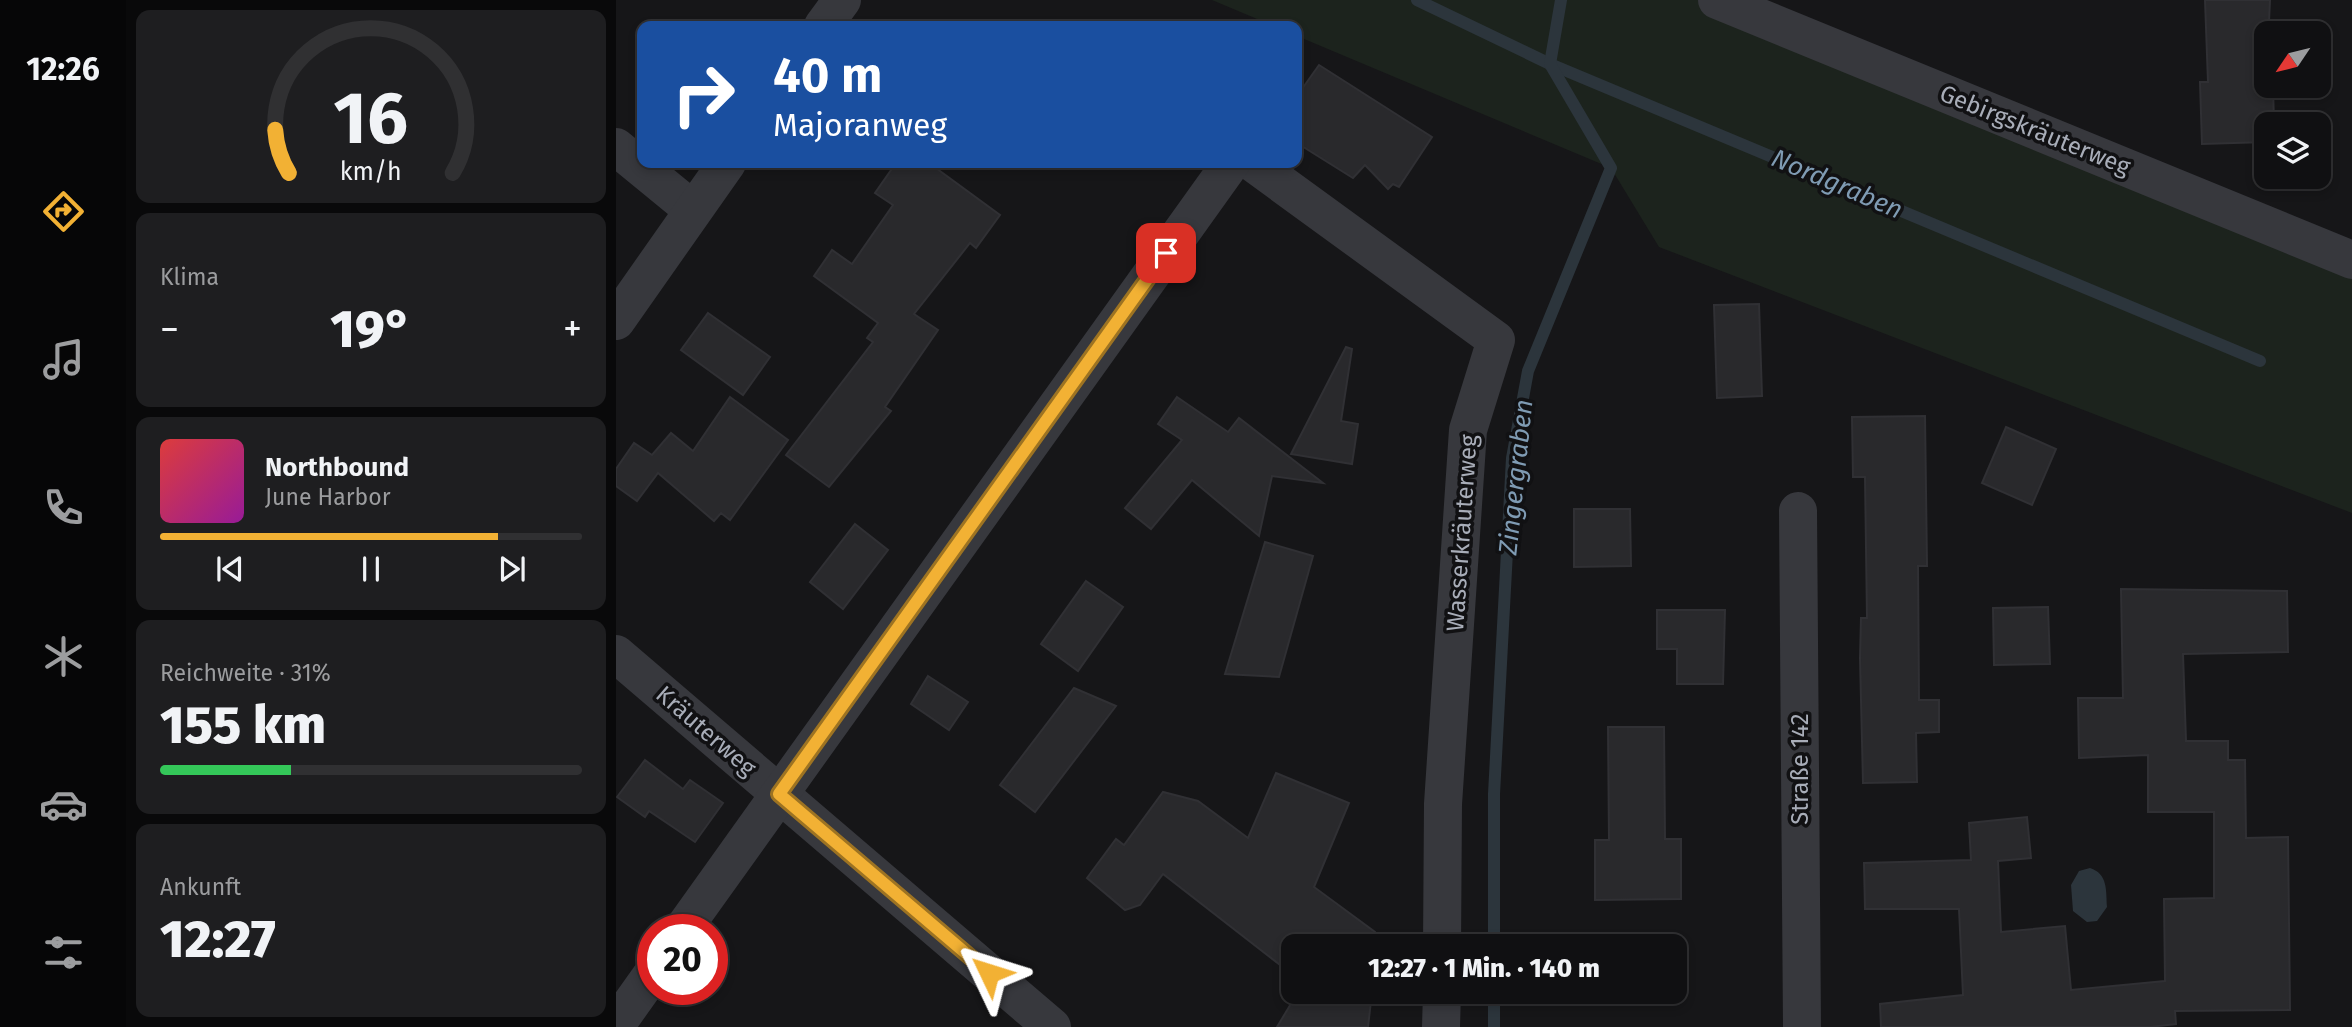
<!DOCTYPE html>
<html lang="de">
<meta charset="utf-8">
<style>
body{margin:0;font-family:"Fira Sans",sans-serif;background:#1e1e20;color:#f1f3f6;height:100vh;display:flex;flex-direction:column;font-size:26px;white-space:nowrap}
*{box-sizing:border-box;margin:0}
p{font-size:23px;color:#9c9d9f}
.icon{flex:none;width:38px;height:38px;fill:none;stroke:currentColor;stroke-width:2;stroke-linecap:round;stroke-linejoin:round}
.map{position:relative;flex:1;overflow:hidden}
.drawer{display:flex;flex-direction:column;gap:10px;padding:10px;background:#09090a;width:490px}
.drawer>*{flex:none}
.banner{position:absolute;left:21px;top:21px;width:665px;height:147px;border-radius:14px;box-shadow:0 4px 10px #0003,0 0 0 2px #303032;background:#1a4fa0;color:#fff;overflow:hidden}
.needle{width:46px;rotate:235deg}
.controls{position:absolute;left:1638px;top:21px;display:grid;gap:14px}
.controls a{display:grid;place-items:center;width:77px;height:77px;border-radius:14px;background:#101012;box-shadow:0 4px 10px #0003,0 0 0 2px #303032;font-size:35px}
.speed{position:absolute;left:21px;top:914px;display:flex;gap:14px;font-size:35px;font-weight:700;text-align:center}
.speed>*{display:grid;place-content:center;width:91px;height:91px;border-radius:50%;background:#101012;box-shadow:0 4px 10px #0003,0 0 0 2px #303032;line-height:1}
.speed .limit{border:10px solid #d22;background:#fff;color:#111}
.pin{position:absolute;display:grid;place-items:center;width:60px;height:60px;color:#fff;margin:-30px;border-radius:14px;box-shadow:0 4px 10px #0006}
.me{position:absolute;width:77px;margin:-38px;rotate:311deg;stroke-linejoin:round;filter:drop-shadow(0 0 5px #0008)}
.turn{display:flex;align-items:center;gap:24px;height:147px;padding:0 21px;font-size:32px}
.turn .icon{width:91px;height:91px;stroke-width:2.5}
.turn b{display:block;font-size:49px;line-height:60px}
.big{font-size:52px;font-weight:800;line-height:1.1}
.drawer .widget{flex:1;display:flex;flex-direction:column;justify-content:center;gap:10px;min-width:0;padding:0 24px;border-radius:14px;background:#1e1e20}
.drawer .dial{align-items:center;gap:0}
.dial svg{height:182px;overflow:visible;fill:none;stroke:#303032;stroke-width:7;stroke-linecap:round;text-anchor:middle}
.dial text{fill:#f1f3f6;stroke:none}
.song{display:flex;align-items:center;gap:21px}
.cover{width:84px;height:84px;border-radius:10px;background:linear-gradient(135deg,hsl(0 70% 55%),hsl(300 70% 35%))}
.played{height:7px;border-radius:4px;background:linear-gradient(90deg,#f2b134 80%,#303032 80%)}
.keys{display:flex;justify-content:space-around;direction:ltr}
.heat{display:flex;justify-content:space-between;align-items:center;font-size:38px;direction:ltr}
.charge{height:10px;border-radius:5px;background:linear-gradient(90deg,#34c759 31%,#303032 0)}
.trip{position:absolute;left:665px;top:934px;width:406px;height:70px;border-radius:14px;background:#101012;box-shadow:0 4px 10px #0003,0 0 0 2px #303032;font-weight:800;line-height:70px;text-align:center}
main{display:flex;flex:1;min-height:0}
.tab-bar{display:flex;flex-direction:column;width:126px;justify-content:space-around;align-items:center;background:#060607;color:#9c9d9f}
.tab-bar .icon{width:49px;height:49px}
.tab-bar .on{color:#f2b134}
.tab-bar b{font-size:32px;color:#f1f3f6}
.map>svg:first-child{display:block}
</style>
<main>
<nav class="tab-bar">
<b>12:26</b>
<svg class="icon on" aria-label="directions" viewBox="0 0 24 24"><path d="M12 3l9 9-9 9-9-9zM9 14v-3h6M13 9l2 2-2 2"/></svg>
<svg class="icon" aria-label="music" viewBox="0 0 24 24"><path d="M9 18V5l10-2v13"/><circle cx="6" cy="18" r="3"/><circle cx="16" cy="16" r="3"/></svg>
<svg class="icon" aria-label="phone" viewBox="0 0 24 24"><path d="M5 4h4l2 5-3 2q2 4 5 5l2-3 5 2v4C11 20 4 13 5 4z"/></svg>
<svg class="icon" aria-label="climate" viewBox="0 0 24 24"><path d="M12 3v18M4 7l16 10M4 17L20 7"/></svg>
<svg class="icon" aria-label="car" viewBox="0 0 24 24"><path d="M5 17H2v-5l4-1 3-4h7l3 4 3 1v5h-3M9 17h6M6 11h13"/><circle cx="7" cy="17" r="2"/><circle cx="17" cy="17" r="2"/></svg>
<svg class="icon" aria-label="filters" viewBox="0 0 24 24"><path d="M4 7h16M4 17h16"/><circle cx="9" cy="7" r="2"/><circle cx="15" cy="17" r="2"/></svg>
</nav>
<section class="drawer">
<div class="widget dial"><svg viewBox="0 0 100 80">
<path d="M14 69A42 42 0 1 1 86 69"/>
<path d="M14 69A42 42 0 0 1 8 50" stroke="#f2b134"/>
<text x="50" y="56" font-size="32" font-weight="700">16</text>
<text x="50" y="72" font-size="11">km/h</text>
</svg></div>
<div class="widget"><p>Klima</p>
<div class="heat"><a>−</a><b class="big">19°</b><a>+</a></div>
</div>
<div class="widget">
<div class="song"><i class="cover"></i><div><b>Northbound</b><p>June Harbor</p></div></div>
<div class="played"></div>
<div class="keys"><svg class="icon" aria-label="previous" viewBox="0 0 24 24"><path d="M18 5L8 12l10 7zM5 5v14"/></svg><svg class="icon" aria-label="pause" viewBox="0 0 24 24"><path d="M8 5v14M16 5v14"/></svg><svg class="icon" aria-label="next" viewBox="0 0 24 24"><path d="M6 5l10 7-10 7zM19 5v14"/></svg></div>
</div>
<div class="widget"><p>Reichweite · 31%</p><b class="big">155 km</b><div class="charge"></div></div>
<div class="widget"><p>Ankunft</p><b class="big">12:27</b></div>
</section>
<div class="map">
<svg width="1736" height="1027" viewBox="0 0 1736 1027">
<rect width="100%" height="100%" fill="#161618"/>
<polygon fill="#1c231d" points="596,0 1101,0 1736,260 1736,513 1043,247 995,168 681,36 681,26 658,26"/>
<path fill="#2c353c" d="M1474,868c18,6 16,22 17,39l-10,14 -10,1 -14,-11 -2,-26 8,-14z"/>
<g fill="none" stroke-linecap="round" stroke-linejoin="round">
<g stroke="#2c353c" stroke-width="12">
<polyline points="801,0 934,64 1644,361"/>
<polyline points="878,947 878,794 896,458 912,371 995,168 934,64 945,0"/>
<polyline points="878,1027 878,992"/>
</g>
</g>
<g fill="#29292c" stroke="#303034" stroke-width="2">
<polygon points="1589,0 1654,0 1650,86 1657,86 1658,124 1650,124 1650,142 1586,144 1584,82 1592,82"/>
<polygon points="703,65 816,137 783,187 777,184 772,189 749,165 737,178 681,143 681,96"/>
<polygon points="280,163 313,163 384,215 360,248 354,243 298,314 322,330 269,407 275,411 213,487 170,455 257,342 251,338 262,323 198,276 216,250 236,264 277,205 259,193"/>
<polygon points="1143,304 1146,396 1101,398 1098,305"/>
<polygon points="92,313 154,357 127,395 65,350"/>
<polygon points="730,347 736,349 725,421 742,424 736,464 675,454"/>
<polygon points="114,397 172,440 114,520 105,513 98,521 42,473 21,501 0,486 0,469 18,443 36,455 55,433 77,451"/>
<polygon points="561,397 612,432 623,418 707,483 656,476 643,536 576,480 535,529 509,508 566,440 542,424"/>
<polygon points="1309,416 1311,566 1302,566 1303,700 1323,700 1323,732 1300,733 1301,782 1247,783 1244,658 1245,618 1251,618 1249,477 1237,477 1236,417"/>
<polygon points="1390,427 1440,449 1416,505 1366,483"/>
<polygon points="958,509 1014,509 1015,566 958,567"/>
<polygon points="239,524 272,550 227,609 194,582"/>
<polygon points="649,542 697,556 663,677 609,674"/>
<polygon points="470,581 507,607 462,671 425,644"/>
<polygon points="1505,589 1671,591 1672,652 1567,654 1570,741 1612,741 1612,760 1629,760 1630,838 1672,837 1674,1010 1559,1011 1560,1024 1534,1027 1265,1027 1264,1004 1347,995 1343,909 1249,909 1248,863 1355,860 1353,823 1411,817 1415,858 1382,861 1385,932 1449,926 1455,990 1549,981 1548,899 1598,898 1598,812 1532,812 1532,755 1463,758 1462,698 1507,698"/>
<polygon points="1432,607 1434,664 1378,665 1377,608"/>
<polygon points="1041,610 1109,610 1107,684 1061,684 1061,649 1041,649"/>
<polygon points="312,676 352,702 333,730 295,704"/>
<polygon points="458,688 500,706 419,812 384,785"/>
<polygon points="992,727 1048,727 1049,839 1065,839 1065,899 979,900 979,840 993,840"/>
<polygon points="29,760 67,789 74,780 107,803 79,842 33,811 29,817 1,797"/>
<polygon points="660,773 733,803 698,887 759,932 756,947 677,947 677,975 547,874 524,905 509,910 471,878 500,839 508,845 547,792 582,801 632,838"/>
<polygon points="682,992 756,992 752,1027 661,1027"/>
</g>
<g fill="none" stroke-linecap="round" stroke-linejoin="round">
<g stroke="#37383d" stroke-width="38">
<polyline points="1101,0 1736,260"/>
<polyline points="207,26 226,0"/>
<polyline points="0,147 77,210"/>
<polyline points="637,163 880,340 852,430 827,804 826,947"/>
<polyline points="0,321 111,163"/>
<polyline points="1182,511 1186,1027"/>
<polyline points="0,654 436,1027"/>
<polyline points="67,929 615,163"/>
<polyline points="0,1025 37,973"/>
<polyline points="825,1027 826,992"/>
</g>
</g>
<g fill="none" stroke-linecap="round" stroke-linejoin="round">
<defs>
<polyline id="route" points="373,973 163,794 550,253"/>
</defs>
<use href="#route" stroke="#9d7322" stroke-width="18"/>
<use href="#route" stroke="#f2b134" stroke-width="12"/>
</g>
<g text-anchor="middle" dominant-baseline="central" stroke-width="7" stroke-linejoin="round" paint-order="stroke">
<g font-size="24" fill="#a8adb8" stroke="#111113">
<text transform="translate(1419 130) rotate(22)">Gebirgskräuterweg</text>
<text transform="translate(846 533) rotate(-86)">Wasserkräuterweg</text>
<text transform="translate(90 731) rotate(41)">Kräuterweg</text>
<text transform="translate(1184 769) rotate(-90)">Straße 142</text>
</g>
<g font-size="26" font-style="italic" fill="#7f9bb3" stroke="#111113">
<text transform="translate(1221 184) rotate(23)">Nordgraben</text>
<text transform="translate(900 477) rotate(-84)">Zingergraben</text>
</g>
</g>
</svg>
<div class="controls">
<a><svg class="needle" viewBox="-14 -14 28 28"><path d="M0-13l5 13h-10z" fill="#e53935"/><path d="M0 13l5-13h-10z" fill="#9c9d9f"/></svg></a>
<a><svg class="icon" aria-label="layers" viewBox="0 0 24 24"><path d="M12 4l9 5-9 5-9-5zM3 14l9 5 9-5"/></svg></a>
</div>
<div class="speed"><div class="limit">20</div></div>
<div class="pin" style="left:550px;top:253px;background:#d93025"><svg class="icon" aria-label="arrive" viewBox="0 0 24 24"><path d="M6 21V4h12l-3 4 3 4H6"/></svg></div>
<svg class="me" style="left:373px;top:973px" viewBox="-20 -20 40 40"><path d="M0-17L14 15 0 8-14 15z" fill="#f2b134" stroke="#fff" stroke-width="4"/></svg>
<div class="trip">12:27 · 1 Min. · 140 m</div>
<div class="banner">
<div class="turn"><svg class="icon" aria-label="right" viewBox="0 0 24 24"><path d="M7 20v-9h11M14 6l5 5-5 5"/></svg><div><b>40 m</b>Majoranweg</div></div>
</div>
</div>
</main>
